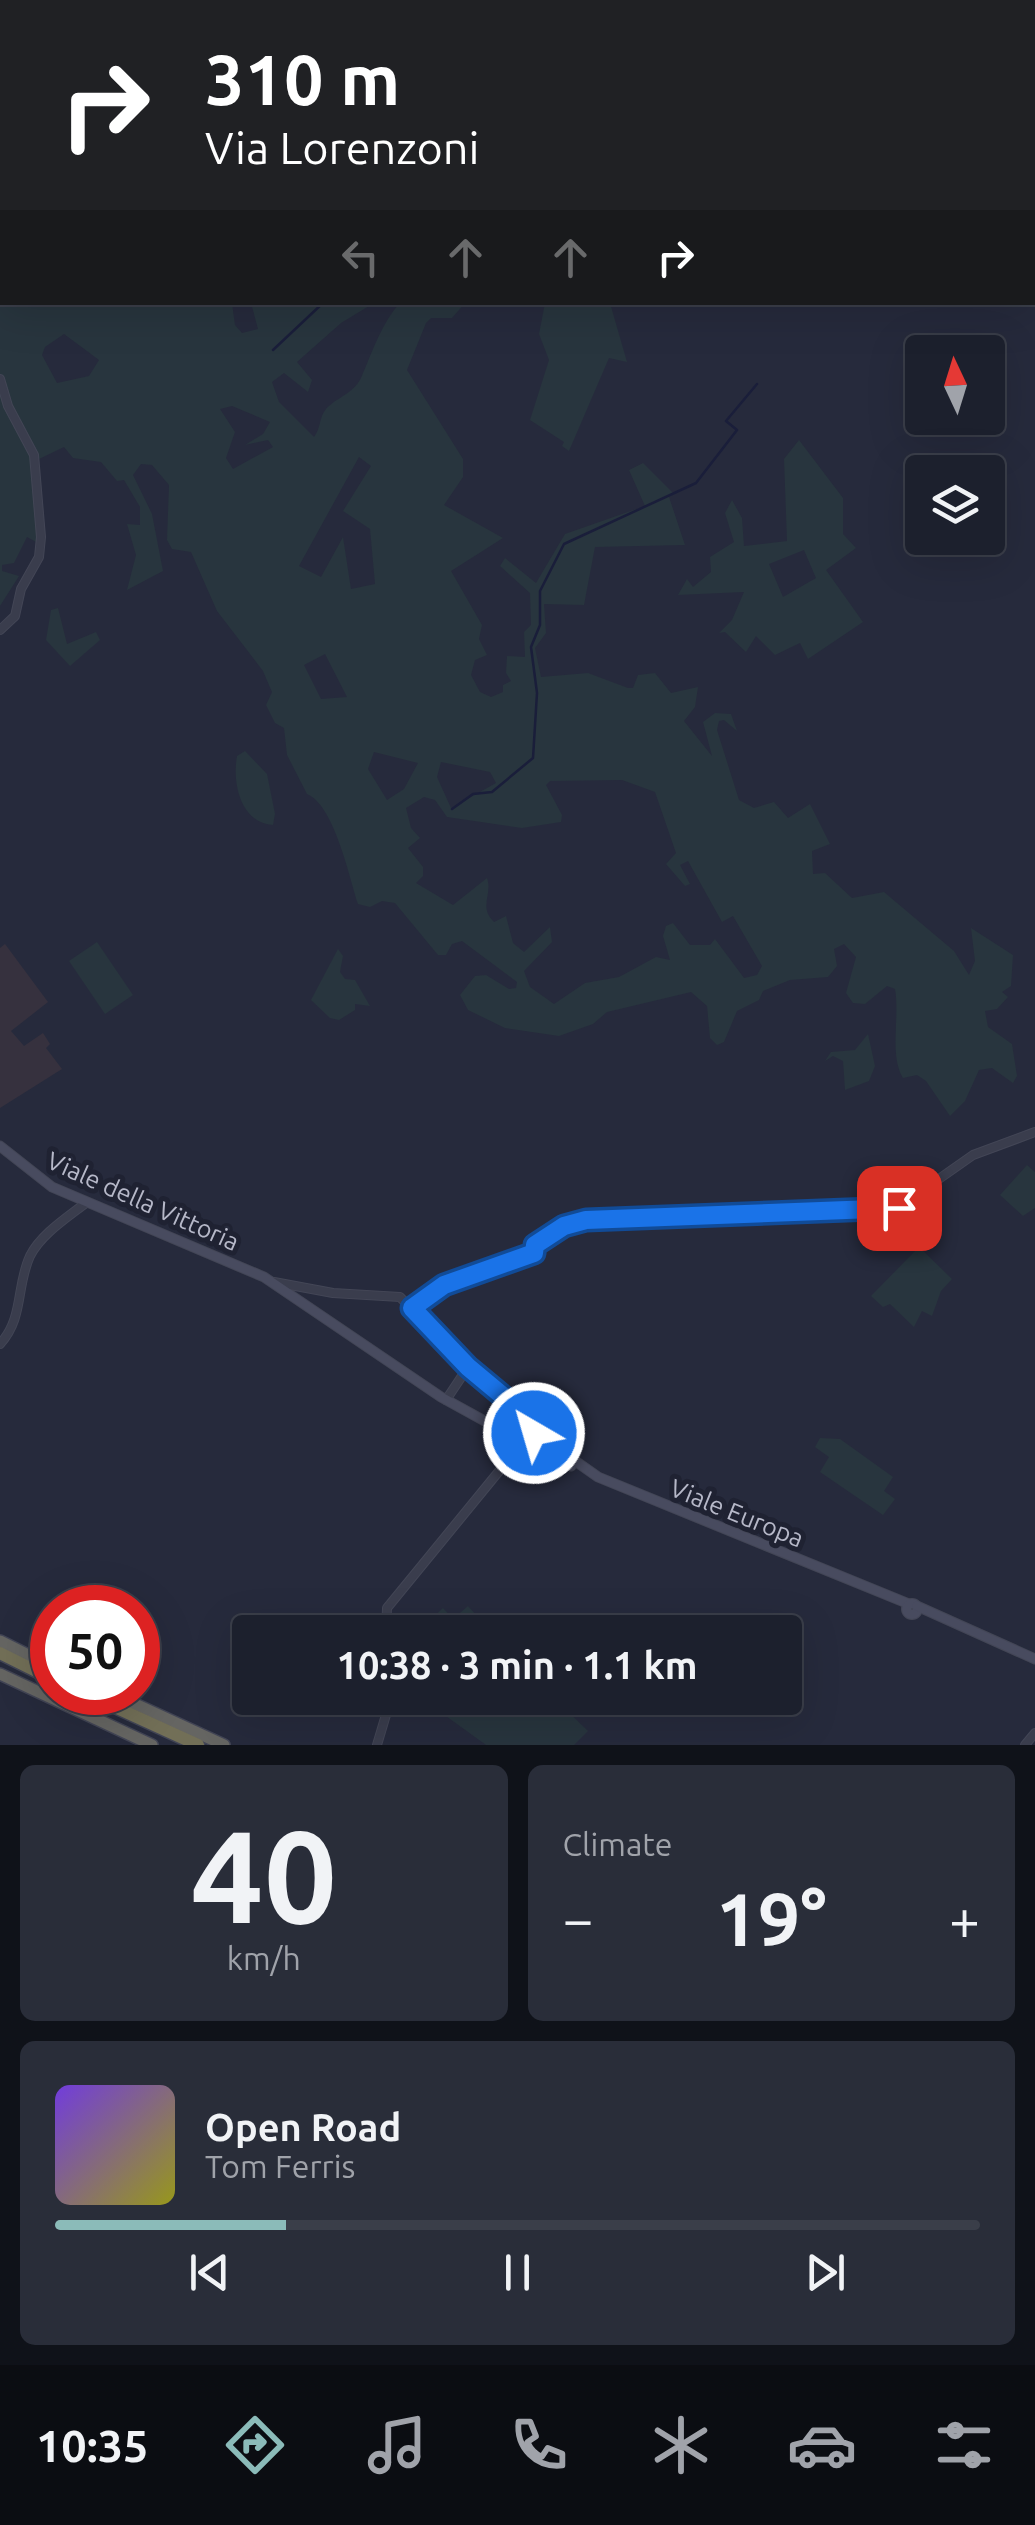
<!DOCTYPE html>
<meta charset="utf-8">
<style>
body{margin:0;font-family:Ubuntu,sans-serif;background:#292d39;color:#f1f3f6;height:100vh;display:flex;flex-direction:column;font-size:38px;white-space:nowrap}
*{box-sizing:border-box;margin:0}
p{font-size:32px;color:#a0a3aa}
.icon{flex:none;width:55px;height:55px;fill:none;stroke:currentColor;stroke-width:2;stroke-linecap:round;stroke-linejoin:round}
.map{position:relative;height:1745px;overflow:hidden}
.details{display:flex;flex-direction:column;gap:20px;padding:20px;background:#0f1219;flex:1}
.details>*{flex:none}
.banner{position:absolute;left:0px;top:0px;width:1035px;height:305px;box-shadow:0 10px 40px #0002,0 0 0 2px #3a3e49;background:#202124;color:#fff;overflow:hidden}
.needle{width:65px;rotate:356deg}
.fabs{position:absolute;left:905px;top:335px;display:grid;gap:20px}
.fabs a{display:grid;place-items:center;width:100px;height:100px;border-radius:10px;background:#1c202d;box-shadow:0 10px 40px #0002,0 0 0 2px #3a3e49;font-size:50px}
.speed{position:absolute;left:30px;top:1585px;display:flex;gap:20px;font-size:50px;font-weight:700;text-align:center}
.speed>*{display:grid;place-content:center;width:130px;height:130px;border-radius:50%;background:#1c202d;box-shadow:0 10px 40px #0002,0 0 0 2px #3a3e49;line-height:1}
.speed .limit{border:15px solid #d22;background:#fff;color:#111}
.pin{position:absolute;display:grid;place-items:center;width:85px;height:85px;color:#fff;margin:-42px;border-radius:20px;box-shadow:0 5px 15px #0006}
.me{position:absolute;width:110px;margin:-55px;rotate:322deg;stroke-linejoin:round;filter:drop-shadow(0 0 8px #0008)}
.turn{display:flex;align-items:center;gap:35px;height:210px;padding:0 40px;font-size:45px}
.turn .icon{width:130px;height:130px;stroke-width:2.5}
.turn b{display:block;font-size:70px;line-height:85px}
.lanes{display:flex;align-items:center;height:95px;padding:0 40px;background:#0003;justify-content:center;gap:50px;direction:ltr}
.lanes .off{opacity:.35}
.big{font-size:75px;font-weight:700;line-height:1.1}
.details .widget{flex:1;display:flex;flex-direction:column;justify-content:center;gap:15px;min-width:0;padding:0 35px;border-radius:15px;background:#292d39}
.details .dial{align-items:center;gap:0}
.dial b{font-size:130px;line-height:1}
.song{display:flex;align-items:center;gap:30px}
.cover{width:120px;height:120px;border-radius:15px;background:linear-gradient(135deg,hsl(260 70% 55%),hsl(60 70% 35%))}
.played{height:10px;border-radius:5px;background:linear-gradient(90deg,#8bbbb9 25%,#3a3e49 25%)}
.keys{display:flex;justify-content:space-around;direction:ltr}
.heat{display:flex;justify-content:space-between;align-items:center;font-size:55px;direction:ltr}
.details .tiles{flex:1;display:grid;gap:20px;grid-template-columns:1fr 1fr}
.widget:last-child{grid-column:span 2}
.trip{position:absolute;left:232px;top:1615px;width:570px;height:100px;border-radius:10px;background:#1c202d;box-shadow:0 10px 40px #0002,0 0 0 2px #3a3e49;font-weight:700;line-height:100px;text-align:center}
.dock{display:flex;height:160px;justify-content:space-around;align-items:center;background:#0b0d12;color:#a0a3aa}
.dock .icon{width:70px;height:70px}
.dock .selected{color:#8bbbb9}
.dock b{font-size:45px;color:#f1f3f6}
.map>svg:first-child{display:block}
</style>
<div class="map">
<svg width="1035" height="1745" viewBox="0 0 1035 1745">
<rect width="100%" height="100%" fill="#262a3c"/>
<polygon fill="#36313e" points="5,944 48,1002 11,1031 24,1046 43,1033 50,1044 46,1048 62,1069 0,1108 0,948"/>
<g fill="#28353e" fill-rule="evenodd">
<polygon points="0,0 255,0 2,2 2,219"/>
<path d="M0,297l2,5 230,1 3,22 7,8 16,-4 -7,-26h123l-33,20 -44,39 15,18 -4,12 -24,-19 -12,9 7,20 35,35c7,-9 5,-20 12,-28 11,-12 27,-15 35,-31 10,-23 21,-56 39,-75h65l-13,15h-21l-5,5 -19,47 56,89v18l-19,28 59,33 -52,33 31,54 -3,14 8,16 -12,5 -4,15 9,17 11,5 12,-5v-7l8,-4 -5,-8 1,-17 18,1 -1,-25 7,-7 -1,-32 -30,-27 5,-8 31,25 29,-49 80,-28 -16,-36 14,-7 31,31 -5,3 16,48 -90,2 -11,58 -40,-1 2,29 -11,15 6,29 47,-4 40,15h5l5,-13 17,-2 16,20 27,-6 -3,20 -11,14 28,35 -9,-34 12,-9 16,1 6,17 -13,-11 -5,1 -2,9 22,70 15,8 20,-6 14,16 22,-14 20,40 -18,7 1,23 12,-1 27,25 32,-6 70,59 15,24 6,-14 -4,-33 42,27 -2,31 -9,6 6,5 -11,12 -12,2 3,16 24,17 5,32 -4,7 -21,-15 -13,2 -14,31 -15,15 -24,-35 -9,-6 -14,3c-14,-22 -3,-62 -8,-89l-8,-3 -22,18 -12,-1 -7,-10 10,-36 -12,-13 -10,5 3,17 -9,11 -38,3 -27,11 -4,9 -22,11 -13,31 -7,3 -7,-7 -3,-32 -16,-14 -84,20 -14,12 -34,12 -54,-8 -37,-18 -8,-15 15,-19 11,-1 23,14 7,-1 1,-6 -55,-41 -10,3 -6,11h-8l-43,-52 -13,-2 -12,6 -12,-3c-9,-28 -24,-99 -51,-110l-20,-39 -3,-27 -9,-5 -9,-18 6,-13 -9,-21 -46,-60 -26,-59 -19,-3 -5,-9 2,-55 -17,-20 -11,-1 -8,11 19,39 11,57 -36,19 9,-35 -9,-31 13,1v-18l-16,-27 -7,1 -16,-19 -28,-4 -9,-11 -27,13 1,83 -11,-6 -13,26 -12,2v6l17,5 -19,30zM64,334l35,26 -10,16 -32,7 -15,-28 3,-8zM232,406l38,16 -7,12 -18,11 23,-5 5,7 -40,22 -7,-11 9,-26 -15,-23zM359,457l12,9 -28,45 27,18 5,55 -24,5 -8,-52 -22,40 -22,-11zM325,654l22,43 -26,2 -17,-34zM374,752l44,11 -14,26 -17,11 -19,-31zM441,762l49,10 6,11 -45,25 -14,-31zM622,780l33,12 21,61 -10,11 19,22 5,-2 -10,-19 8,-4 34,61 11,-6 29,50 -5,9 -13,3 -29,-39 -5,6h-20l-17,-22 -7,3 -3,10 7,24 -14,-3 -37,20 -34,6 -31,21 -24,-17 -6,-16 28,-29 -2,-15 -26,25 -11,-9 -7,-27 -12,6c-16,-16 -1,-27 -7,-44l-34,27 -37,-22 7,-7v-9l-15,-19 12,-10 -9,-10 -5,-20 18,-11 11,3 12,17 75,11 39,-6 1,-7 -16,-30 4,-4z"/>
<polygon points="545,303 610,303 627,362 609,358 569,451 562,446 564,442 530,420 549,360 539,334"/>
<path d="M799,440l44,58v36l13,14 -30,22 37,52 -55,37 -8,-16 -25,12 -19,-19 -10,16 -21,-20 -6,1 13,-13 12,-28 -66,3 9,-16 6,8 18,-15 -1,-15 24,-15 -9,-29 7,-13 10,18 2,28 43,-5 -3,-82zM804,550l12,28 -33,19 -14,-33z"/>
<polygon points="58,608 67,644 96,632 100,640 70,666 46,640 51,610"/>
<path d="M245,751l22,23 8,40 -2,11c-32,-2 -41,-41 -36,-69z"/>
<polygon points="97,942 133,995 105,1014 69,961"/>
<polygon points="338,949 343,956 340,972 345,979 355,980 370,1006 355,1004 355,1010 339,1020 330,1018 311,1000"/>
<polygon points="868,1034 875,1066 869,1081 845,1090 843,1061 833,1056 825,1061 831,1052 855,1050"/>
<polygon points="1027,1165 1035,1172 1035,1208 1023,1216 1000,1195"/>
<polygon points="919,1247 952,1279 941,1291 932,1316 922,1311 914,1327 890,1304 883,1307 871,1296"/>
<polygon points="820,1438 840,1439 893,1477 884,1491 895,1499 883,1515 820,1472 829,1457 815,1447"/>
<polygon points="468,1606 491,1632 418,1632 443,1608 453,1619"/>
<polygon points="421,1698 554,1698 588,1731 574,1745 486,1745"/>
</g>
<g fill="none" stroke-linecap="round" stroke-linejoin="round">
<g stroke="#1a1e3a" stroke-width="2.5">
<polyline points="111,2 113,0"/>
<polyline points="481,2 488,0"/>
<polyline points="273,350 324,302"/>
<polyline points="452,809 473,794 492,792 533,758 537,693 531,647 540,625 540,591 564,544 696,483 737,430 726,421 757,384"/>
</g>
<defs>
<g id="tertiary">
<polyline points="0,379 8,406 34,455 41,537 39,557 21,589 15,616 0,630"/>
<polyline points="274,1282 333,1293 400,1297 468,1367 535,1423 541,1435"/>
<polyline points="413,1309 444,1285 534,1253 539,1242 576,1223 899,1207 973,1155 1035,1132"/>
<path d="M0,1344c24,-26 16,-58 30,-88 11,-22 38,-39 57,-54"/>
<polyline points="446,1400 468,1367"/>
<polyline points="529,1435 529,1420"/>
<polyline points="509,1459 537,1450"/>
<polyline points="386,1632 387,1608 509,1459 516,1440"/>
<polyline points="377,1745 391,1698"/>
<polyline points="1025,1745 1035,1733"/>
</g>
<g id="secondary">
<polyline points="0,1146 52,1187 264,1277 441,1397 528,1445"/>
<circle cx="537" cy="1442" r="9"/>
<polyline points="547,1441 598,1477 909,1604"/>
<polyline points="540,1451 571,1466"/>
<circle cx="912" cy="1609" r="5.5"/>
<polyline points="917,1606 1035,1659"/>
</g>
<g id="trunk">
<polyline points="0,1641 52,1667"/>
<polyline points="0,1674 152,1745"/>
<polyline points="109,1692 224,1745"/>
</g>
<g id="motorway">
<polyline points="0,1653 52,1679"/>
<polyline points="65,1692 90,1704"/>
<polyline points="82,1692 198,1745"/>
</g>
</defs>
<use href="#tertiary" stroke="#434656" stroke-width="10"/>
<use href="#secondary" stroke="#434656" stroke-width="11"/>
<use href="#trunk" stroke="#424555" stroke-width="14"/>
<use href="#motorway" stroke="#424555" stroke-width="15"/>
<use href="#tertiary" stroke="#3a3d4d" stroke-width="8"/>
<use href="#secondary" stroke="#484b5f" stroke-width="9"/>
<use href="#trunk" stroke="#656562" stroke-width="11"/>
<use href="#motorway" stroke="#726f57" stroke-width="12"/>
</g>
<g fill="none" stroke-linecap="round" stroke-linejoin="round">
<defs>
<polyline id="route" points="534,1433 540,1435 535,1423 468,1367 412,1308 444,1285 534,1253 535,1245 564,1226 586,1220 899,1208"/>
</defs>
<use href="#route" stroke="#114b97" stroke-width="25"/>
<use href="#route" stroke="#1a73e8" stroke-width="18"/>
</g>
<g text-anchor="middle" dominant-baseline="central" stroke-width="10" stroke-linejoin="round" paint-order="stroke">
<g font-size="25" fill="#b6b8c8" stroke="#1f2232">
<text transform="translate(143 1201) rotate(24)">Viale della Vittoria</text>
<text transform="translate(737 1513) rotate(22)">Viale Europa</text>
</g>
</g>
</svg>
<div class="fabs">
<a><svg class="needle" viewBox="-14 -14 28 28"><path d="M0-13l5 13h-10z" fill="#e53935"/><path d="M0 13l5-13h-10z" fill="#a0a3aa"/></svg></a>
<a><svg class="icon" aria-label="layers" viewBox="0 0 24 24"><path d="M12 4l9 5-9 5-9-5zM3 14l9 5 9-5"/></svg></a>
</div>
<div class="speed"><div class="limit">50</div></div>
<div class="pin" style="left:899px;top:1208px;background:#d93025"><svg class="icon" aria-label="arrive" viewBox="0 0 24 24"><path d="M6 21V4h12l-3 4 3 4H6"/></svg></div>
<svg class="me" style="left:534px;top:1433px" viewBox="-20 -20 40 40"><circle r="17" fill="#1a73e8" stroke="#fff" stroke-width="3"/><path d="M0-11L8 9 0 5-8 9z" fill="#fff"/></svg>
<div class="trip">10:38 · 3 min · 1.1 km</div>
<div class="banner">
<div class="turn"><svg class="icon" aria-label="right" viewBox="0 0 24 24"><path d="M7 20v-9h11M14 6l5 5-5 5"/></svg><div><b>310 m</b>Via Lorenzoni</div></div>
<div class="lanes"><svg class="icon off" aria-label="left" viewBox="0 0 24 24"><path d="M17 20v-9H6M10 6l-5 5 5 5"/></svg><svg class="icon off" aria-label="ahead" viewBox="0 0 24 24"><path d="M12 20V5M6 11l6-6 6 6"/></svg><svg class="icon off" aria-label="ahead" viewBox="0 0 24 24"><path d="M12 20V5M6 11l6-6 6 6"/></svg><svg class="icon" aria-label="right" viewBox="0 0 24 24"><path d="M7 20v-9h11M14 6l5 5-5 5"/></svg></div>
</div>
</div>
<section class="details">
<div class="tiles">
<div class="widget dial"><b>40</b><p>km/h</p></div>
<div class="widget"><p>Climate</p>
<div class="heat"><a>−</a><b class="big">19°</b><a>+</a></div>
</div>
<div class="widget">
<div class="song"><i class="cover"></i><div><b>Open Road</b><p>Tom Ferris</p></div></div>
<div class="played"></div>
<div class="keys"><svg class="icon" aria-label="previous" viewBox="0 0 24 24"><path d="M18 5L8 12l10 7zM5 5v14"/></svg><svg class="icon" aria-label="pause" viewBox="0 0 24 24"><path d="M8 5v14M16 5v14"/></svg><svg class="icon" aria-label="next" viewBox="0 0 24 24"><path d="M6 5l10 7-10 7zM19 5v14"/></svg></div>
</div>
</div>
</section>
<nav class="dock">
<b>10:35</b>
<svg class="icon selected" aria-label="directions" viewBox="0 0 24 24"><path d="M12 3l9 9-9 9-9-9zM9 14v-3h6M13 9l2 2-2 2"/></svg>
<svg class="icon" aria-label="music" viewBox="0 0 24 24"><path d="M9 18V5l10-2v13"/><circle cx="6" cy="18" r="3"/><circle cx="16" cy="16" r="3"/></svg>
<svg class="icon" aria-label="phone" viewBox="0 0 24 24"><path d="M5 4h4l2 5-3 2q2 4 5 5l2-3 5 2v4C11 20 4 13 5 4z"/></svg>
<svg class="icon" aria-label="climate" viewBox="0 0 24 24"><path d="M12 3v18M4 7l16 10M4 17L20 7"/></svg>
<svg class="icon" aria-label="car" viewBox="0 0 24 24"><path d="M5 17H2v-5l4-1 3-4h7l3 4 3 1v5h-3M9 17h6M6 11h13"/><circle cx="7" cy="17" r="2"/><circle cx="17" cy="17" r="2"/></svg>
<svg class="icon" aria-label="filters" viewBox="0 0 24 24"><path d="M4 7h16M4 17h16"/><circle cx="9" cy="7" r="2"/><circle cx="15" cy="17" r="2"/></svg>
</nav>
